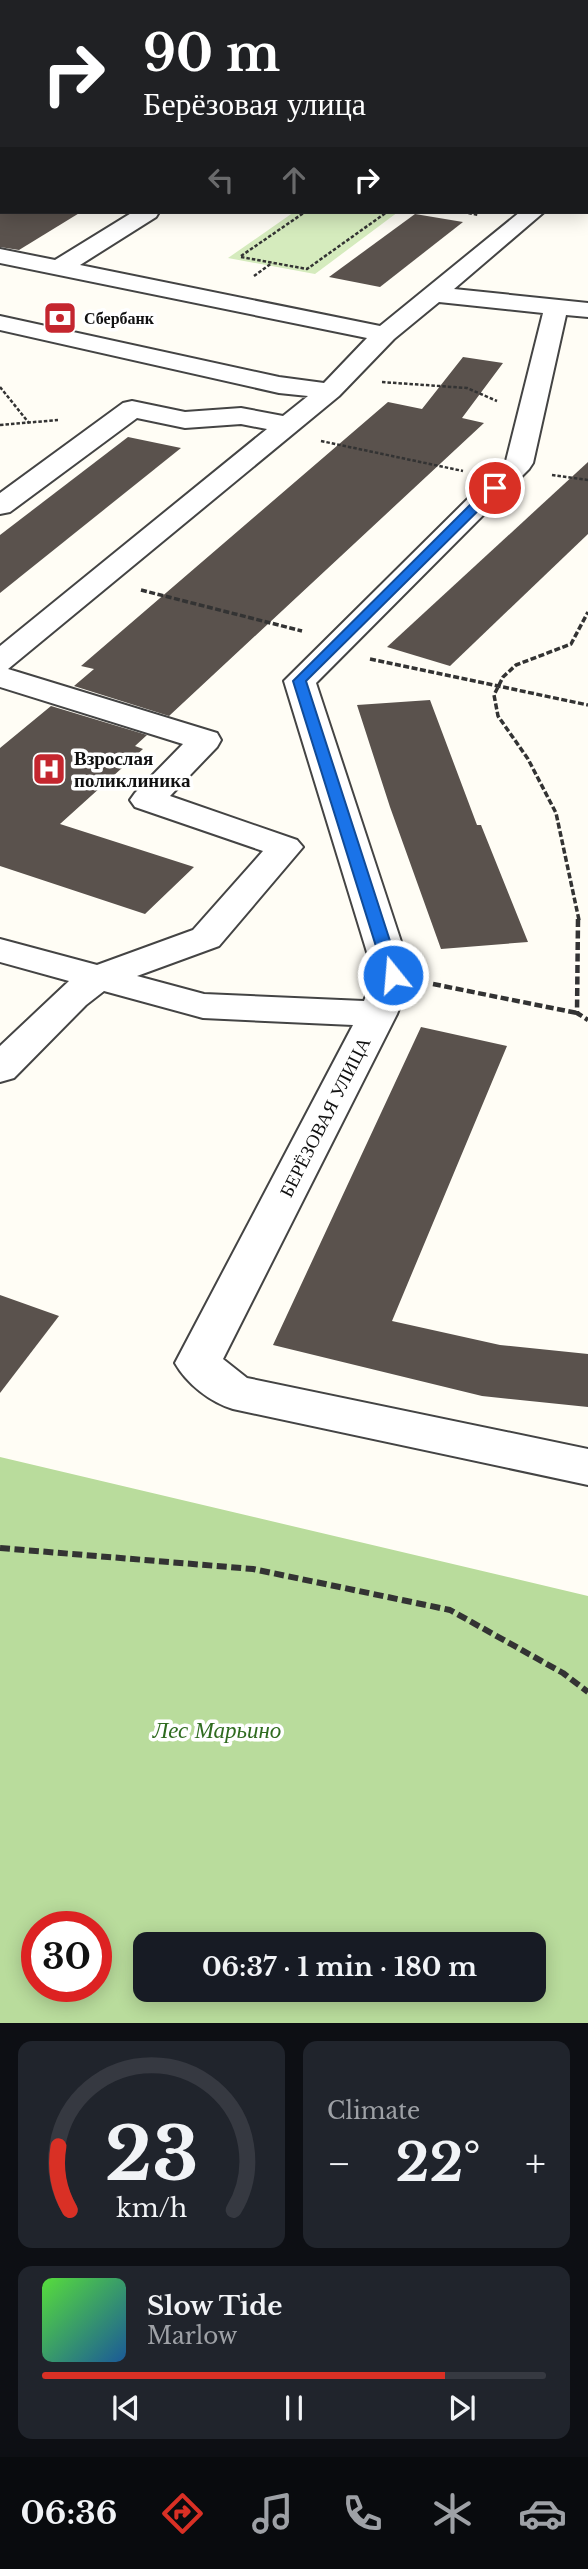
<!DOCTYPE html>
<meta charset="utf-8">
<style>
body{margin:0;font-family:"Libre Baskerville",serif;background:#20242c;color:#f1f3f6;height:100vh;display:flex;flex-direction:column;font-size:26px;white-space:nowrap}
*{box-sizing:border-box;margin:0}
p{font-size:23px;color:#9ea1a6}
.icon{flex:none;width:38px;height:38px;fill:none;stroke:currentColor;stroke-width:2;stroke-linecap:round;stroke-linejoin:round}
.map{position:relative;height:2023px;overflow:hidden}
.drawer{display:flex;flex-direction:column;gap:18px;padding:18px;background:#0d0f14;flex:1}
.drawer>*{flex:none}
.hud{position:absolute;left:0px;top:0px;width:588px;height:214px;box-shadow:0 4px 18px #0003;background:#202124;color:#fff;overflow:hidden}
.speed{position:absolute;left:21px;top:1911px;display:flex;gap:14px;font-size:35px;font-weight:700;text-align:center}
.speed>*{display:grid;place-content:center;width:91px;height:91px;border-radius:50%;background:#171b24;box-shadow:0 4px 18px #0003;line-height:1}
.speed .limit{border:10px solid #d22;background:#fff;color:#111}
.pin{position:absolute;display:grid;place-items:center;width:60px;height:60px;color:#fff;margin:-30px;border:4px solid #fff;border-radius:50%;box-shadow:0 2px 7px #0007}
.me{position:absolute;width:77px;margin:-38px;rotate:343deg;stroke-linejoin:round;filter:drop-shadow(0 0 5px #0008)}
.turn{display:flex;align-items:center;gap:24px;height:147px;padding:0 28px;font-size:32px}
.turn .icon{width:91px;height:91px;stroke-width:2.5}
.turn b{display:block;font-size:49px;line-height:60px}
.lanes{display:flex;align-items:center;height:66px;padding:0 28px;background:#0003;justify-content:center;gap:35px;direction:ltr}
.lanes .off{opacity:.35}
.big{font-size:52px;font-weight:800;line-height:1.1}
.drawer .widget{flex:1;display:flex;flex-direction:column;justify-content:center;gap:10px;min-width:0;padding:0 24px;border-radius:14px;background:#20242c}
.drawer .dial{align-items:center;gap:0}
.dial svg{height:182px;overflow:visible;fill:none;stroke:#363941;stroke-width:7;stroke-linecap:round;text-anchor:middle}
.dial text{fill:#f1f3f6;stroke:none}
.song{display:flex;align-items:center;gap:21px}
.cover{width:84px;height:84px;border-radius:10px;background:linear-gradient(135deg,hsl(110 70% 55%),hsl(210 70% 35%))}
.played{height:7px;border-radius:4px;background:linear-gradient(90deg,#d93025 80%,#363941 80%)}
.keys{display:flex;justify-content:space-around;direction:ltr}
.heat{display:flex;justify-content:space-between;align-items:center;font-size:38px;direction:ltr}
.drawer .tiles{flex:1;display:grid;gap:18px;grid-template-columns:1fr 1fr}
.widget:last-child{grid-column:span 2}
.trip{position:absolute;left:133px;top:1932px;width:413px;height:70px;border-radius:14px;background:#171b24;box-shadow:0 4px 18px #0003;font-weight:800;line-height:70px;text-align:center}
.tabs{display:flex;height:112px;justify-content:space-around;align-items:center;background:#090b0e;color:#9ea1a6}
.tabs .icon{width:49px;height:49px}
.tabs .selected{color:#d93025}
.tabs b{font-size:32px;color:#f1f3f6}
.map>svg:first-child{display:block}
</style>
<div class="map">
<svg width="588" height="2023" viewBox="0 0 588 2023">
<rect width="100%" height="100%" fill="#fffdf5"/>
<polygon fill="#d5ebbd" points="294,212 398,212 315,274 228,258"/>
<path fill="#b9dc9c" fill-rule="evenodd" d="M0,1457l588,139v427h-588zM37,1927h59v59h-59zM145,1944h389v46h-389z"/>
<g fill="#5a524d">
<polygon points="0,212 81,212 19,250 0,247"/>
<polygon points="415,214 463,222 380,287 329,277"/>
<polygon points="463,357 503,363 462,418 484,423 169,716 74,686 94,669 81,666 388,402 422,409"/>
<polygon points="128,437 181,448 0,593 0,535"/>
<polygon points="588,462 588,534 450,666 387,647"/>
<polygon points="430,700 477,825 481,825 528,942 441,949 390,807 357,705"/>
<polygon points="51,706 147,735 135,746 143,749 60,824 194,867 145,914 0,866 0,748"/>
<polygon points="421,1027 507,1046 392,1321 500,1345 588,1354 588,1407 482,1396 273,1345"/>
<polygon points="0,1295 59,1316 0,1393"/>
</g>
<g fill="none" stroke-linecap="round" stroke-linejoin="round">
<defs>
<g id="minor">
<polygon points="79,0 99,0 78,2"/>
<polygon points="586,69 588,70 588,82 586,81"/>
<rect x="0" y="80" width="2" height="12"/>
<rect x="586" y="163" width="2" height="12"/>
<path d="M133,212h26l-3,5 -76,48 300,61 140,-114h24l-90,77 134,14v14l-22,-2 -33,148 -4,6 -213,214 96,292 -15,39 -174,345 24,19 341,71v36l-355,-76c-23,-7 -46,-25 -58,-46l178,-338 -150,-7 -99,-27 -18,14 -72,73 -14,4v-36l69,-65 -69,-19v-23l97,26 96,-35 70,-79 -128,-44 -5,-7 5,-7 48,-49 -183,-57v-41l267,-217 -26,-5 -56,4 -48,-10 -127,94 -10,2v-21l123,-90 9,-2 53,11 56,-4 42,8 25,-20 -29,-3 -279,-63v-14l279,61 45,6 43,-45 -367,-75v-14l55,11zM439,302l104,11 -37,148 -222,220 90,294 -10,26 -160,-7 -67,-18 82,-30 84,-99 -6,-7 -127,-44 47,-49 4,-7 -4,-7 -209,-64 331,-273 55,-57z"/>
</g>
</defs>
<use href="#minor" stroke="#444" stroke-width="4"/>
<g stroke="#333" stroke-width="2.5" stroke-dasharray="3.5 2" stroke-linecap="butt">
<polyline points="15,0 27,2"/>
<polyline points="463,212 479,215"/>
<polyline points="241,256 305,212"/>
<polyline points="241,257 307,269 387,212"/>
<polyline points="254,276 272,263"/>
<polyline points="382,382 467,388 497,401"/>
<polyline points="0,387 29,423"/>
<polyline points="0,425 58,420"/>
<polyline points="321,441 463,471"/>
<polyline points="552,475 588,480"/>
</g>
<g stroke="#333" stroke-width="3.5" stroke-dasharray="6 2.5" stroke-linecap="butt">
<polyline points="141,590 302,631"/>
<polyline points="370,659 588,705"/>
<polyline points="579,920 556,813 528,759 498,716 494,695 503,677 516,665 571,644 588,612"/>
</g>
<g stroke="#333" stroke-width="4.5" stroke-dasharray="8 3.5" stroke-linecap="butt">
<polyline points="578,919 577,1013 588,1020"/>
<polyline points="433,984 577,1013"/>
</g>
<polyline stroke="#333" stroke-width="6" stroke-dasharray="10 4.5" stroke-linecap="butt" points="0,1548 253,1569 450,1610 563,1673 588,1692"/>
<use href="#minor" fill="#fff" fill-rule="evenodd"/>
</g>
<polygon fill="#1a73e8" stroke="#114b97" stroke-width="2" points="495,484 500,488 499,490 306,681 401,975 393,980 385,975 293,681 490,485"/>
<defs>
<symbol id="bank-square" viewBox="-11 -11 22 22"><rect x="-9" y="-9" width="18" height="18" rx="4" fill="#c4262e" stroke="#fff"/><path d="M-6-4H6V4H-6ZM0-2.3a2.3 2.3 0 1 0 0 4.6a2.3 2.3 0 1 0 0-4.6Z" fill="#fff"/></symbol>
<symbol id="hospital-square" viewBox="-11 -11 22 22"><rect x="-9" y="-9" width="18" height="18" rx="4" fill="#c4262e" stroke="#fff"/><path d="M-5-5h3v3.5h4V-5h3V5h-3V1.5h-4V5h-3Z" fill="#fff"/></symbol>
</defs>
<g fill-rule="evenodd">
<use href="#bank-square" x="41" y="299" width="38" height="38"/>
<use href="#hospital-square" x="30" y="750" width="38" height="38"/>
</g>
<g text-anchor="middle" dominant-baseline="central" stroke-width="7" stroke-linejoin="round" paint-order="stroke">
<g font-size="16" font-weight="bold" fill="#111" stroke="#fff" text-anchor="start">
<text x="84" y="318">Сбербанк</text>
</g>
<g font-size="19" font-weight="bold" fill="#111" stroke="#fff" text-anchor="start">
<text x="74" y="758">Взрослая<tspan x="74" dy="22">поликлиника</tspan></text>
</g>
<g font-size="19" fill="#111" stroke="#fff">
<text transform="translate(325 1117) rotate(-63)">БЕРЁЗОВАЯ УЛИЦА</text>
</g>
<g font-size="23" font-style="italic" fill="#2f6b1f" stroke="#fff">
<text x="217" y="1730">Лес Марьино</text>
</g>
</g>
</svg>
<div class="speed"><div class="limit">30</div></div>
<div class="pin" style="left:495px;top:488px;background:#d93025"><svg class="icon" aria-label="arrive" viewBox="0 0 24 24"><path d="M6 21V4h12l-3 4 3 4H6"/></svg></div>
<svg class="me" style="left:393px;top:975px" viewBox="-20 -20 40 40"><circle r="17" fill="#1a73e8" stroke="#fff" stroke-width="3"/><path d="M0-11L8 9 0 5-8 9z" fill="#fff"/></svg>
<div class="trip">06:37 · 1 min · 180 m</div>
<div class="hud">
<div class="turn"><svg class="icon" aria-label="right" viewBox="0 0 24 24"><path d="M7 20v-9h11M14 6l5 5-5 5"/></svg><div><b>90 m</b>Берёзовая улица</div></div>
<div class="lanes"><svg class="icon off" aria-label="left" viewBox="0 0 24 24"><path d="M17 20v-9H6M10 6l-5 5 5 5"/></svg><svg class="icon off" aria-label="ahead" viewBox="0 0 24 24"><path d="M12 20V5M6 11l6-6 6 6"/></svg><svg class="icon" aria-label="right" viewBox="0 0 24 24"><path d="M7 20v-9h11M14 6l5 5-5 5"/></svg></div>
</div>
</div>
<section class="drawer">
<div class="tiles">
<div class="widget dial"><svg viewBox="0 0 100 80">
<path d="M14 69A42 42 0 1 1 86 69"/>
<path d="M14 69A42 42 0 0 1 9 41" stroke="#d93025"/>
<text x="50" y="56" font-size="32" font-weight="700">23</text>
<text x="50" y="72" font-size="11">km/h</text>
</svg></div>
<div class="widget"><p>Climate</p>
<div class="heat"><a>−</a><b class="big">22°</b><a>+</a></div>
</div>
<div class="widget">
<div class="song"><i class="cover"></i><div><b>Slow Tide</b><p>Marlow</p></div></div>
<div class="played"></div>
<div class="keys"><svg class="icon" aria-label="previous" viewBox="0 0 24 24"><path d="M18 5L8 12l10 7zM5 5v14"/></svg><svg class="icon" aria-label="pause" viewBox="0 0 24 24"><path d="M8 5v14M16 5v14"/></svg><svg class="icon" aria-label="next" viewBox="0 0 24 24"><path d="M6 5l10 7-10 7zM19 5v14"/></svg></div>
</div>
</div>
</section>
<nav class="tabs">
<b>06:36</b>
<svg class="icon selected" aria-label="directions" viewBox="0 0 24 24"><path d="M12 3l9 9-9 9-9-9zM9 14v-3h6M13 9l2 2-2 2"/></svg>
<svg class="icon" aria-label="music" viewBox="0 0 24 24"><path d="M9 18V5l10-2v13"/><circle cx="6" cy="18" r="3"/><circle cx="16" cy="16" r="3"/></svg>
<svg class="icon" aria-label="phone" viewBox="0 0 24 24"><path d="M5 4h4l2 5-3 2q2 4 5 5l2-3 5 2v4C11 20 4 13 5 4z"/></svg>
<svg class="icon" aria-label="climate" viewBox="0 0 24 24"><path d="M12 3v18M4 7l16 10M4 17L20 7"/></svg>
<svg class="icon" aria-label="car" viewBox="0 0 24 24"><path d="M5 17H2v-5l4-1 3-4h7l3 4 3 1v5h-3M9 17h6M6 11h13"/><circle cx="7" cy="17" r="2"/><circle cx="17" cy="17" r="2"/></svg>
</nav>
